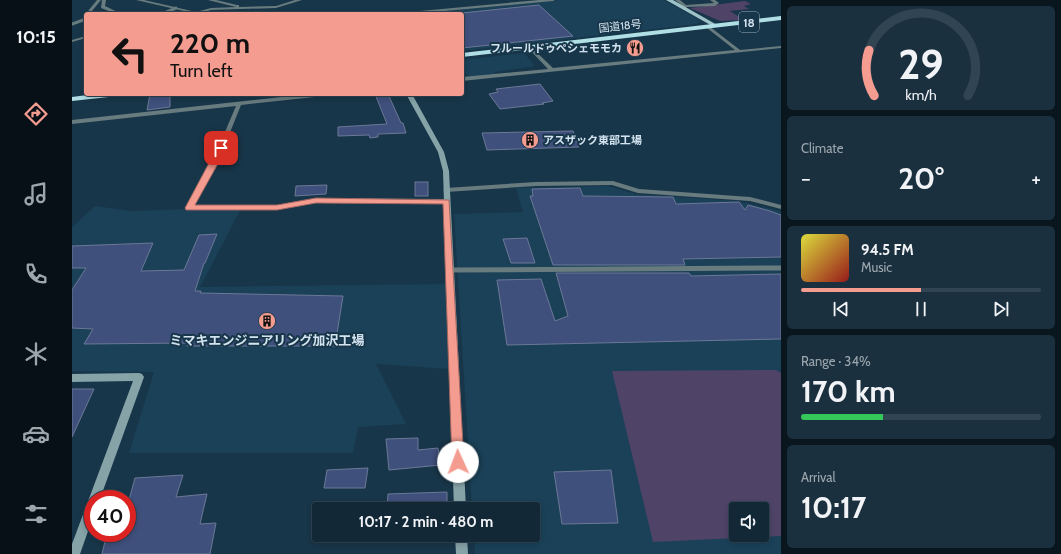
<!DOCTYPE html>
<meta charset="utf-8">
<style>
body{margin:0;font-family:Cabin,"Noto Sans JP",sans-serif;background:#1b303f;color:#f1f3f6;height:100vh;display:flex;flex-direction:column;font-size:15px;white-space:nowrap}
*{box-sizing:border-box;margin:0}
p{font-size:13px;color:#9ca6ad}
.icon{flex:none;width:22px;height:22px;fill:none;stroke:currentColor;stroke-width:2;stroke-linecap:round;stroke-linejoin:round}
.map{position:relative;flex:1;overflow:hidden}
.side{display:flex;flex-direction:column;gap:6px;padding:6px;background:#0a161e;width:280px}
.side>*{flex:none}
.banner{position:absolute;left:12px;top:12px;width:380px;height:84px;border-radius:4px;box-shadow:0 2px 6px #0003,0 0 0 1px #314452;background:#f59c90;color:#111;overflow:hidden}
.controls{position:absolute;left:657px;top:502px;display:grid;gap:8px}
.controls a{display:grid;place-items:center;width:40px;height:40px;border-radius:4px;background:#122837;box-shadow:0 2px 6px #0003,0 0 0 1px #314452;font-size:20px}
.speed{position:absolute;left:12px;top:490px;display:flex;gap:8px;font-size:20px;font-weight:700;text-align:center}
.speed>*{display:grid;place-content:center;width:52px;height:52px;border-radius:50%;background:#122837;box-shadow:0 2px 6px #0003,0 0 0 1px #314452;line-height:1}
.speed .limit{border:6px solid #d22;background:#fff;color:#111}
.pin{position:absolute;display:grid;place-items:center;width:34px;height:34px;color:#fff;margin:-17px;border-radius:8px;box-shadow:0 2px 6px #0006}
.me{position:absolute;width:44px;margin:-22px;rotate:358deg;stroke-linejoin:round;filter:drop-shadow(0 0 3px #0008)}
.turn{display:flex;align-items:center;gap:14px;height:84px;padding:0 20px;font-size:18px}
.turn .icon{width:52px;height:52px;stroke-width:2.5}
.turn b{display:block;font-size:28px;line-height:34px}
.big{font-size:30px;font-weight:800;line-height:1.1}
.side .widget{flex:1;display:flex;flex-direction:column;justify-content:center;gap:6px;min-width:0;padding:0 14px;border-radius:6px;background:#1b303f}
.side .dial{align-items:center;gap:0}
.dial svg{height:104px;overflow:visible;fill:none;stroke:#314452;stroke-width:7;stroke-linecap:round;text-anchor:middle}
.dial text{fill:#f1f3f6;stroke:none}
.song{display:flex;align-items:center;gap:12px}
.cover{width:48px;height:48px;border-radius:6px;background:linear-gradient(135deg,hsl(60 70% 55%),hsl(0 70% 35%))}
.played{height:4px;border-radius:2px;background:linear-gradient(90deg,#f59c90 50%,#314452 50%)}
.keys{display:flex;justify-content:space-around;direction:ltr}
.heat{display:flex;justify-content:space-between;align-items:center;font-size:22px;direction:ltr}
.charge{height:6px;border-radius:3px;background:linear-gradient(90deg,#34c759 34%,#314452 0)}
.trip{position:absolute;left:240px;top:502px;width:228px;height:40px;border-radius:4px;background:#122837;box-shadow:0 2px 6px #0003,0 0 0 1px #314452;font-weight:800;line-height:40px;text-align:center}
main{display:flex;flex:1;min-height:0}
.tab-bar{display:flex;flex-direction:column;width:72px;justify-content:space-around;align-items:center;background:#071016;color:#9ca6ad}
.tab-bar .icon{width:28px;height:28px}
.tab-bar .current{color:#f59c90}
.tab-bar b{font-size:18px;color:#f1f3f6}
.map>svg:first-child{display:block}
</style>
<main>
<nav class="tab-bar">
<b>10:15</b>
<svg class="icon current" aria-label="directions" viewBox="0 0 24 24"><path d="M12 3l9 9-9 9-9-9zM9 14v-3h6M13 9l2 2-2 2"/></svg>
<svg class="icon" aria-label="music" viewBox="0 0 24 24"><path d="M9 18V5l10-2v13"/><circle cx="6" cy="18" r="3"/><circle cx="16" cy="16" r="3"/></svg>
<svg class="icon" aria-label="phone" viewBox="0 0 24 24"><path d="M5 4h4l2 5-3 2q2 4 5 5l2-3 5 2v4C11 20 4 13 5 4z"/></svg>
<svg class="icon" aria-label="climate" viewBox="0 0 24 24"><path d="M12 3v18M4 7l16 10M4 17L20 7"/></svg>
<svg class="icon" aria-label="car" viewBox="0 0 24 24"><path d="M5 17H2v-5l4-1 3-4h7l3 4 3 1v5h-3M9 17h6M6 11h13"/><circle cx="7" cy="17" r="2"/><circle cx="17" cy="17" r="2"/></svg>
<svg class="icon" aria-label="filters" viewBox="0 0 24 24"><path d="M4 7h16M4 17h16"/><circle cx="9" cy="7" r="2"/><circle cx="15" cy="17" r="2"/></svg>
</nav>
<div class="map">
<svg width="709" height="554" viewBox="0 0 709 554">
<rect width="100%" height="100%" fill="#183649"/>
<g fill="#1a4158" fill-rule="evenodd">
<polygon points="489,0 592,0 629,21 625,24 390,51 390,14 352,13"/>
<polygon points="452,53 463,66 422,72 424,74 396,77 390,69 390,60"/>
<path d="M536,186l27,8 102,7 44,10v343h-306l-1,-19h59v-26h-61l-18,-295 69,-2 -7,-24zM664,509h26v26h-26z"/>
<polygon points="23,206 59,211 170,207 128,287 375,284 377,369 304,364 334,424 286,427 281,453 57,453 82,372 0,371 0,227"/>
</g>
<g fill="#4f4368" fill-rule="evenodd">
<polygon points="673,1 679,4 672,6 677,9 658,11 672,20 648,21 618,8"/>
<path d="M704,370l5,3v163l-128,6 -41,-171zM664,509h26v26h-26z"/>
</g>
<g fill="#3f507c" stroke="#6c7896">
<polygon points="467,5 501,36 390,48 390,13"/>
<polygon points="468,84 481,101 470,103 472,104 428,109 417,94 426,92 424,89"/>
<polygon points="78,94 98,94 98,107 75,110"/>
<polygon points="303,94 316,94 329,123 331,123 334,133 306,134 306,137 298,138 297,135 266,136 266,127 315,124"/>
<polygon points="501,131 507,147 415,150 410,133"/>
<rect x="343" y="182" width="13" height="14"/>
<polygon points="255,185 254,194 223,196 224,186"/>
<polygon points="508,188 511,196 601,197 604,204 667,202 673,210 676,205 698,211 709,215 709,257 611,259 613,265 481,265 458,196 461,196 460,189"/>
<polygon points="145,234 133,263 132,263 123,291 129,291 128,293 271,296 263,346 115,346 116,343 12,344 21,329 0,328 0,290 14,268 0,268 0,246 81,243 69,271 112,270 127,235"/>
<polygon points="455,238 463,263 439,263 431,239"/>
<polygon points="484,273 617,273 619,276 709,274 709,339 435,345 425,280 469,279 483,321 496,316"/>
<polygon points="0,389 22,389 0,437"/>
<polygon points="346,438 346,450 366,448 369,465 317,470 314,439"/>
<polygon points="296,468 293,488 252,488 255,470"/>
<polygon points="539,470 546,523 490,524 482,472"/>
<polygon points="111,475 104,497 135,494 128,524 144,523 138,554 30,554 35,533 55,533 55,507 63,478"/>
<polygon points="375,492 375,506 315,509 316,494"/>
</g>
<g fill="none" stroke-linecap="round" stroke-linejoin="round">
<g stroke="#687b7e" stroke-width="3">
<polyline points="21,14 18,11 27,0"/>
<polyline points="90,14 104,8"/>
<polyline points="0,24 14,19"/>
</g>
<polyline stroke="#687b7e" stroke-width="5" points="378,270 709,268"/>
<g fill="#687b7e" fill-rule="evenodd">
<polygon points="30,0 34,0 33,6 50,14 44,14 29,8"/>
<polygon points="64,0 72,0 124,12 139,8 164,7 136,0 144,0 165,5 167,5 167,7 204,6 223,0 230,0 204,8 139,10 125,14"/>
<polygon points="467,0 483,0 481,1 351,13 351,14 347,14 346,12 348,11"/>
<polygon points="603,0 608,0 614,5 642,3 638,0 643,0 647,3 643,6 615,7 612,9 610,8 611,6"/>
<polygon points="637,26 668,50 709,46 709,48 390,81 390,77 476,69 456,48 456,46 458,46 481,68 663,50 635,28 635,27"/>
<polygon points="14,36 14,38 0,42 0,40"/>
<polygon points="237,94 255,94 252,96 169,105 147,160 122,206 205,206 244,198 374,199 376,200 377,201 376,202 244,202 205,210 117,210 113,208 141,160 164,106 0,124 0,120"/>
<polygon points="541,181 567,189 678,197 709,205 709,209 678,201 566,193 540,185 464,186 374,192 371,190 374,188 464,182"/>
</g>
<g fill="#86a3a8" fill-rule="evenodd">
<polygon points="334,94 340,94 372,152 377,171 394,509 382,509 371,171 366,152"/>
<polygon points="67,373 70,374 72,377 28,499 21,499 21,517 8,554 0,554 0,544 61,381 0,382 0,374"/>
<polygon points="383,535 395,535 396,554 384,554"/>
</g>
<polygon fill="#9cc2c8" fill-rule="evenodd" points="594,0 601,0 647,26 642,27"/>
<g fill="#b0dfe6" fill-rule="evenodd">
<polygon points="709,16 709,20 390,57 390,53"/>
<polygon points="23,94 50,94 46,96 0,101 0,97"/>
</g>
</g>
<polygon fill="#f59c90" stroke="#9f655e" points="146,146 152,148 148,160 123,205 205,205 244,198 377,200 392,462 390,465 386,467 382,465 380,462 371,204 244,203 205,210 114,210 113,208"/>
<defs>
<symbol id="restaurant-disc" viewBox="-11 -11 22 22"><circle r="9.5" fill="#f59c90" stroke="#183649"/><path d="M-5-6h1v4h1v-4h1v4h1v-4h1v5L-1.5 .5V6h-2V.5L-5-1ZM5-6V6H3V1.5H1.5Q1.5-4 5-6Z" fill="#111"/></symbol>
<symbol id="building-disc" viewBox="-11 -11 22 22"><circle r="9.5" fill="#f59c90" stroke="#183649"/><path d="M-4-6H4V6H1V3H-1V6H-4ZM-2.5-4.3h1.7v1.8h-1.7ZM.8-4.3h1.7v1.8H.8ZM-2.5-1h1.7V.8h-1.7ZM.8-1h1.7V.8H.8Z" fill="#111"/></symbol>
</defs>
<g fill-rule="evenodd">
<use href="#restaurant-disc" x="553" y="38" width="20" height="20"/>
<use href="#building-disc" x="448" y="130" width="20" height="20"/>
<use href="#building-disc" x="185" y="311" width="20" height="20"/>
</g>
<g text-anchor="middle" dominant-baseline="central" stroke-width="4" stroke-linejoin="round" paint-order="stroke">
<g font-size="11" fill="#d2e3ef" stroke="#183649">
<text transform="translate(548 26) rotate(-6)">国道18号</text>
</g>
<g font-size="11" font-weight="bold" fill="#d2e3ef" stroke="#183649" text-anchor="end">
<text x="550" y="48">フルールドゥぺシェモモカ</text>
<text x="471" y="140" text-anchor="start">アスザック東部工場</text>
</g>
<rect fill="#183649" stroke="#9aafbd" stroke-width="1" x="667" y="12" width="20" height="20" rx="3"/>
<g font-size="12" font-weight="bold" fill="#d2e3ef">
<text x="677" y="22">18</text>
</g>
<g font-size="13" font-weight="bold" fill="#d2e3ef" stroke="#183649">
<text x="195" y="340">ミマキエンジニアリング加沢工場</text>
</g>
</g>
</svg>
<div class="controls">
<a><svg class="icon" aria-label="sound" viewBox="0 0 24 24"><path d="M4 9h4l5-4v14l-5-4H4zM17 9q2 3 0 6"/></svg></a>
</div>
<div class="speed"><div class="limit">40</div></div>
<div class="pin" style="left:149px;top:148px;background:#d93025"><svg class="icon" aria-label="arrive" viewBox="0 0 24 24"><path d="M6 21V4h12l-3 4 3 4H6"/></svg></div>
<svg class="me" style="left:386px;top:462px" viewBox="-20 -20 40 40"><circle r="19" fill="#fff"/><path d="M0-13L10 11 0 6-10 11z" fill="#f59c90"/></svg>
<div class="trip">10:17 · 2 min · 480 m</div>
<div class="banner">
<div class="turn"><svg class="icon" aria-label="left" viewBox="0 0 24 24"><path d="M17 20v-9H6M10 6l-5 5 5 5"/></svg><div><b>220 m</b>Turn left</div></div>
</div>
</div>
<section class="side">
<div class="widget dial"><svg viewBox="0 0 100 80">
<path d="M14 69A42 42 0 1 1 86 69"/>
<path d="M14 69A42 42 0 0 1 10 34" stroke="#f59c90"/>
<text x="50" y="56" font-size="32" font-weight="700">29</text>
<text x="50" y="72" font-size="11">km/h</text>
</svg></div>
<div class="widget"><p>Climate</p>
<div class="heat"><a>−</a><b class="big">20°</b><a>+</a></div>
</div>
<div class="widget">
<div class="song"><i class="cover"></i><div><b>94.5 FM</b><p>Music</p></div></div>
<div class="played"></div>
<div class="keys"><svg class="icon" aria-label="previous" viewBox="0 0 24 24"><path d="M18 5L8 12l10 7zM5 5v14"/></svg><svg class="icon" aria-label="pause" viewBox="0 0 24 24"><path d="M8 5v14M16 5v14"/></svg><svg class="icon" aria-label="next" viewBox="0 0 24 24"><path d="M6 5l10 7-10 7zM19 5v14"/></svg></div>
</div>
<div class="widget"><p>Range · 34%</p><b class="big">170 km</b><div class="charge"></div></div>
<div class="widget"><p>Arrival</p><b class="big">10:17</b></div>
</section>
</main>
